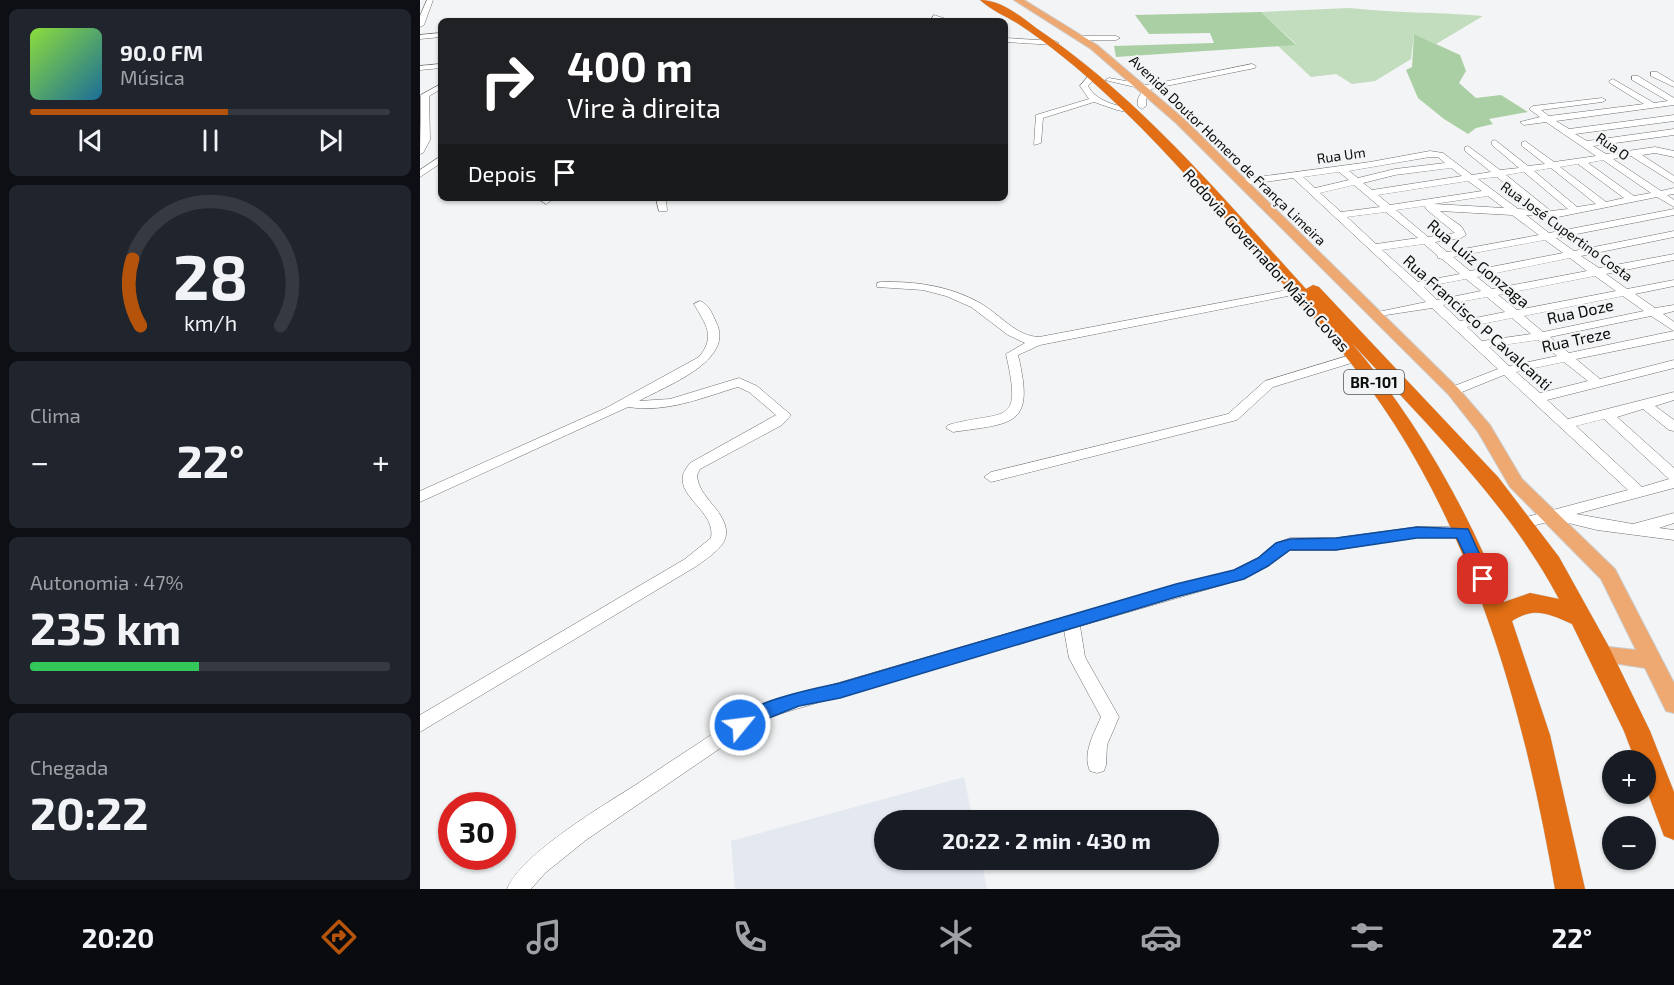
<!DOCTYPE html>
<html lang="pt">
<meta charset="utf-8">
<style>
body{margin:0;font-family:"Exo 2",sans-serif;background:#20242c;color:#f1f3f6;height:100vh;display:flex;flex-direction:column;font-size:22px;white-space:nowrap}
*{box-sizing:border-box;margin:0}
p{font-size:20px;color:#9ea1a6}
.icon{flex:none;width:33px;height:33px;fill:none;stroke:currentColor;stroke-width:2;stroke-linecap:round;stroke-linejoin:round}
.map{position:relative;flex:1;overflow:hidden}
.panel{display:flex;flex-direction:column;gap:9px;padding:9px;background:#0d0f14;width:420px}
.panel>*{flex:none}
.guide{position:absolute;left:18px;top:18px;width:570px;height:183px;border-radius:9px;box-shadow:0 2px 4px #0004;background:#202124;color:#fff;overflow:hidden}
.fabs{position:absolute;left:1182px;top:750px;display:grid;gap:12px}
.fabs a{display:grid;place-items:center;width:54px;height:54px;border-radius:50%;background:#171b24;box-shadow:0 2px 4px #0004;font-size:30px}
.speed{position:absolute;left:18px;top:792px;display:flex;gap:12px;font-size:30px;font-weight:700;text-align:center}
.speed>*{display:grid;place-content:center;width:78px;height:78px;border-radius:50%;background:#171b24;box-shadow:0 2px 4px #0004;line-height:1}
.speed .limit{border:9px solid #d22;background:#fff;color:#111}
.pin{position:absolute;display:grid;place-items:center;width:51px;height:51px;color:#fff;margin:-26px;border-radius:12px;box-shadow:0 3px 9px #0006}
.me{position:absolute;width:66px;margin:-33px;rotate:61deg;stroke-linejoin:round;filter:drop-shadow(0 0 4px #0008)}
.turn{display:flex;align-items:center;gap:21px;height:126px;padding:0 30px;font-size:27px}
.turn .icon{width:78px;height:78px;stroke-width:2.5}
.turn b{display:block;font-size:42px;line-height:51px}
.then{display:flex;align-items:center;height:57px;padding:0 30px;background:#0003;gap:12px;font-size:22px}
.big{font-size:45px;font-weight:700;line-height:1.1}
.panel .card{flex:1;display:flex;flex-direction:column;justify-content:center;gap:9px;min-width:0;padding:0 21px;border-radius:9px;background:#20242c}
.panel .dial{align-items:center;gap:0}
.dial svg{height:156px;overflow:visible;fill:none;stroke:#363941;stroke-width:7;stroke-linecap:round;text-anchor:middle}
.dial text{fill:#f1f3f6;stroke:none}
.song{display:flex;align-items:center;gap:18px}
.cover{width:72px;height:72px;border-radius:9px;background:linear-gradient(135deg,hsl(90 70% 55%),hsl(200 70% 35%))}
.played{height:6px;border-radius:3px;background:linear-gradient(90deg,#b45309 55%,#363941 55%)}
.keys{display:flex;justify-content:space-around;direction:ltr}
.heat{display:flex;justify-content:space-between;align-items:center;font-size:33px;direction:ltr}
.charge{height:9px;border-radius:4px;background:linear-gradient(90deg,#34c759 47%,#363941 0)}
.trip{position:absolute;left:454px;top:810px;width:345px;height:60px;border-radius:30px;background:#171b24;box-shadow:0 2px 4px #0004;font-weight:700;line-height:60px;text-align:center}
.tab-bar{display:flex;height:96px;justify-content:space-around;align-items:center;background:#090b0e;color:#9ea1a6}
.tab-bar .icon{width:42px;height:42px}
.tab-bar .on{color:#b45309}
.tab-bar b{font-size:27px;color:#f1f3f6}
main{display:flex;flex:1;min-height:0}
.map>svg:first-child{display:block}
</style>
<main>
<section class="panel">
<div class="card">
<div class="song"><i class="cover"></i><div><b>90.0 FM</b><p>Música</p></div></div>
<div class="played"></div>
<div class="keys"><svg class="icon" aria-label="previous" viewBox="0 0 24 24"><path d="M18 5L8 12l10 7zM5 5v14"/></svg><svg class="icon" aria-label="pause" viewBox="0 0 24 24"><path d="M8 5v14M16 5v14"/></svg><svg class="icon" aria-label="next" viewBox="0 0 24 24"><path d="M6 5l10 7-10 7zM19 5v14"/></svg></div>
</div>
<div class="card dial"><svg viewBox="0 0 100 80">
<path d="M14 69A42 42 0 1 1 86 69"/>
<path d="M14 69A42 42 0 0 1 10 35" stroke="#b45309"/>
<text x="50" y="56" font-size="32" font-weight="700">28</text>
<text x="50" y="72" font-size="11">km/h</text>
</svg></div>
<div class="card"><p>Clima</p>
<div class="heat"><a>−</a><b class="big">22°</b><a>+</a></div>
</div>
<div class="card"><p>Autonomia · 47%</p><b class="big">235 km</b><div class="charge"></div></div>
<div class="card"><p>Chegada</p><b class="big">20:22</b></div>
</section>
<div class="map">
<svg width="1254" height="889" viewBox="0 0 1254 889">
<rect width="100%" height="100%" fill="#f3f4f5"/>
<polygon fill="#e4e8f0" points="544,777 553,820 465,820 465,860 561,860 567,889 315,889 311,841"/>
<path fill="#c2dcbe" d="M929,8c44,5 89,4 134,8l-47,28 -22,-10 -3,25 -36,22 -23,3 -16,-10 -25,3 -33,-31 18,-2 -35,-32z"/>
<g fill="#abcfa4">
<polygon points="841,12 876,45 696,57 694,46 794,43 790,33 729,34 715,15"/>
<polygon points="994,34 1040,55 1046,71 1039,83 1056,98 1081,95 1108,112 1069,119 1073,124 1056,128 1048,134 1024,119 998,98 986,70 992,67"/>
</g>
<g fill="none" stroke-linecap="round" stroke-linejoin="round">
<defs>
<g id="minor">
<polygon points="7,0 13,0 4,25 0,27 0,16"/>
<polygon points="514,15 529,20 531,21 512,18"/>
<polygon points="21,33 21,37 0,39 0,35"/>
<polygon points="659,36 696,36 700,38 696,40 656,40 656,36"/>
<polygon points="585,38 635,41 639,43 635,45 585,42"/>
<polygon points="21,64 21,68 0,70 0,66"/>
<polygon points="832,64 836,66 835,68 731,89 726,99 726,106 722,109 718,106 718,99 723,89 685,80 689,78 728,85"/>
<polygon points="1231,72 1237,72 1254,82 1254,87 1231,76"/>
<path d="M671,73l7,2 -10,11c9,17 32,20 49,24v4l-20,-4 -23,-8 -51,16 -2,25 -7,2 2,-30 53,-16 -9,-13z"/>
<path d="M1212,76h6l36,22v7l-118,16 13,8 105,-14v6l-99,13 12,7 87,-12v6l-81,11 13,8 49,-7 19,4v6l-19,-4 -13,2 32,21v7l-43,-27 -18,3 48,32 13,-3v6l-7,1 7,5v7l-17,-10 -99,20 -32,-2 23,18 125,-24v6l-118,23 18,13 100,-20v6l-93,19 18,12 75,-14v6l-68,14 21,15 47,-9v6l-39,8 20,14 19,-3v6l-11,3 11,8v9l-23,-15 -101,21 19,16 105,-22v8l-98,20 24,20 74,-19v8l-127,32 21,19 106,-27v8l-19,6 19,14v11l-5,-1 -26,-21 -26,8 57,51v20l-98,26 57,10 41,-11v10l-15,5 15,2v10l-77,-10 -41,-10 -32,8 -5,-1 -2,-4 2,-4 109,-29 -124,-115 -47,19h-8l-2,-3 2,-3 49,-19 -66,-61 -59,9 -2,-2 2,-2 53,-11 -133,-124 -50,7 -5,-3 5,-3 127,-17 60,-11 13,2 29,22 19,-3 -26,-21v-4l3,-1 32,24 19,-2 -27,-23v-4l3,-1 33,26 17,-2 -23,-18v-4l3,-1 29,21 42,-6 -50,-34 -22,3 -4,-3 20,-5 -11,-8 4,-3 69,-8 4,2 -4,2 -61,8 8,6 95,-12 -34,-21 -1,-2 4,-2 41,24 14,-2 -36,-21zM1010,157h8l7,6 -50,6 -37,9 -9,-7zM1183,160l48,33 -17,3 -46,-33zM1158,164l46,34 -18,4 -46,-35zM1031,168l11,8 -90,14 -9,-7 32,-8zM1131,168l45,36 -19,3 -43,-36zM919,172l10,8 -34,8 -12,-11zM1104,172l44,37 -17,2 -45,-36zM1077,177l41,33 -20,-1 -40,-30zM1048,181l14,10 -92,14 -12,-10zM934,185l26,22 -39,5 -21,-19zM1068,196l16,12 -70,-4zM1005,206l1,3 29,24 -27,4 -32,-27zM1020,211l72,4 27,20 -92,17 -12,-10 26,-4 5,-3 -4,-8zM966,212l32,26 -42,6 -29,-27zM1125,240l18,13 -93,18 -17,-14zM1004,244l13,11 1,3 4,1 18,15 -42,8 -36,-32zM1150,258l17,13 -95,18 -15,-12zM1175,276l21,15 -99,19 -19,-15zM1046,279l15,12 -44,9 -13,-13zM1203,296l21,15 -101,21 -19,-16zM1067,297l18,15 -45,9 -17,-16zM1092,318l19,16 -49,7 -15,-14zM1118,340l19,16 -48,10 -20,-19zM1144,362l24,19 -48,12 -24,-21zM1184,419l65,60 -27,8 -66,-61z"/>
<polygon points="21,84 21,89 9,96 10,140 3,153 0,154 1,95"/>
<polygon points="21,156 21,163 0,177 0,170"/>
<polygon points="117,198 128,198 131,201 126,204"/>
<polygon points="236,198 246,198 247,211 239,211"/>
<path d="M461,282c34,-1 69,4 99,21 20,11 35,33 59,34l259,-49 6,3 -6,3 -258,51 -22,10c17,71 -3,68 -65,77l-7,-4 2,-3c57,-16 75,4 58,-71l19,-11 -17,-8 -37,-28 -25,-11 -23,-6 -46,-3v-4z"/>
<path d="M280,301c8,2 13,14 16,21 20,39 -51,64 -77,79l31,-2 69,-21 18,8 34,29 -9,10 -82,44 -3,6c1,12 7,19 15,29 27,32 12,43 -17,63l-275,165v-17l265,-156 26,-21c5,-26 -33,-40 -28,-63 1,-4 5,-9 7,-12l86,-48 -27,-23 -11,-5c-37,11 -71,26 -110,20l-208,95v-11l186,-83 93,-51c17,-21 7,-32 -5,-53z"/>
<polygon points="934,354 940,358 938,361 853,387 817,420 571,482 564,477 571,472 808,414 845,381"/>
<path d="M997,527h46l5,1 2,4 -2,4 -5,1h-46l-81,13h-46l-22,16 -25,13 -163,47 5,31 34,60 -12,28 -1,20 -2,6 -7,2 -7,-2c-8,-18 4,-37 11,-54l-32,-59 -5,-28 -278,82 -26,9 -174,119 -41,33 -14,16h-24c14,-35 97,-84 130,-105 37,-25 74,-49 111,-73l11,-5 312,-91 163,-45 24,-12 18,-15 14,-5h46z"/>
</g>
<polygon id="major" points="594,0 604,0 677,45 764,119 1038,388 1070,425 1102,479 1195,569 1254,683 1254,713 1246,711 1225,668 1173,660 1170,654 1173,648 1180,646 1216,650 1181,579 1090,487 1058,432 1028,394 756,123 671,49"/>
<path id="highway" d="M560,0c21,0 40,16 56,28 104,70 186,169 270,261l7,-4 6,2 179,190 61,80 50,90 41,84 24,61v48l-10,-4 -18,-48v-28h-11l-11,-29 -52,-107c-22,-10 -38,-18 -60,-3l38,114 35,154h-30c-28,-161 -71,-324 -160,-464 -45,-71 -104,-132 -160,-195 -41,-46 -82,-93 -128,-135 -28,-26 -58,-51 -90,-72 -12,-7 -26,-13 -37,-23zM931,342c74,81 156,159 208,257l-29,-6 -26,9c-37,-94 -88,-183 -153,-260z"/>
</defs>
<use href="#minor" stroke="#6e6f70" stroke-width="1"/>
<use href="#major" stroke="#cecece" stroke-width="2"/>
<use href="#highway" stroke="#cecece" stroke-width="1"/>
<use href="#minor" fill="#fff" fill-rule="evenodd"/>
<use href="#major" fill="#eea973" fill-rule="evenodd"/>
<use href="#highway" fill="#e26f15" fill-rule="evenodd"/>
</g>
<path fill="#1a73e8" stroke="#114b97" stroke-width="1.5" d="M997,527l51,2 23,50 -2,4h-11l-21,-45h-40l-81,12h-46l-22,16 -24,13 -68,18 -336,101 -41,8 -38,15 -21,12 -7,-2 -2,-6c10,-22 85,-37 109,-42l336,-99 58,-14 24,-12 18,-15 14,-4 46,-1z"/>
<g text-anchor="middle" dominant-baseline="central" stroke-width="4.5" stroke-linejoin="round" paint-order="stroke">
<g font-size="14" fill="#0b0c0c" stroke="#f3f4f5">
<text transform="translate(1193 146) rotate(35)">Rua O</text>
<text transform="translate(808 150) rotate(44)">Avenida Doutor Homero de França Limeira</text>
<text transform="translate(921 155) rotate(-8)">Rua Um</text>
<text transform="translate(1147 231) rotate(36)">Rua José Cupertino Costa</text>
</g>
<rect fill="#f3f4f5" stroke="#515252" stroke-width="1.5" x="924" y="370" width="60" height="24" rx="4.5"/>
<g font-size="15" font-weight="bold" fill="#0b0c0c">
<text x="954" y="382">BR-101</text>
</g>
<g font-size="16" fill="#0b0c0c" stroke="#f3f4f5">
<text transform="translate(847 260) rotate(48)">Rodovia Governador Mário Covas</text>
<text transform="translate(1059 263) rotate(40)">Rua Luiz Gonzaga</text>
<text transform="translate(1160 311) rotate(-12)">Rua Doze</text>
<text transform="translate(1058 322) rotate(42)">Rua Francisco P Cavalcanti</text>
<text transform="translate(1156 339) rotate(-12)">Rua Treze</text>
</g>
</g>
</svg>
<div class="fabs">
<a>+</a>
<a>−</a>
</div>
<div class="speed"><div class="limit">30</div></div>
<div class="pin" style="left:1063px;top:579px;background:#d93025"><svg class="icon" aria-label="arrive" viewBox="0 0 24 24"><path d="M6 21V4h12l-3 4 3 4H6"/></svg></div>
<svg class="me" style="left:320px;top:725px" viewBox="-20 -20 40 40"><circle r="17" fill="#1a73e8" stroke="#fff" stroke-width="3"/><path d="M0-11L8 9 0 5-8 9z" fill="#fff"/></svg>
<div class="trip">20:22 · 2 min · 430 m</div>
<div class="guide">
<div class="turn"><svg class="icon" aria-label="right" viewBox="0 0 24 24"><path d="M7 20v-9h11M14 6l5 5-5 5"/></svg><div><b>400 m</b>Vire à direita</div></div>
<div class="then">Depois<svg class="icon" aria-label="arrive" viewBox="0 0 24 24"><path d="M6 21V4h12l-3 4 3 4H6"/></svg></div>
</div>
</div>
</main>
<nav class="tab-bar">
<b>20:20</b>
<svg class="icon on" aria-label="directions" viewBox="0 0 24 24"><path d="M12 3l9 9-9 9-9-9zM9 14v-3h6M13 9l2 2-2 2"/></svg>
<svg class="icon" aria-label="music" viewBox="0 0 24 24"><path d="M9 18V5l10-2v13"/><circle cx="6" cy="18" r="3"/><circle cx="16" cy="16" r="3"/></svg>
<svg class="icon" aria-label="phone" viewBox="0 0 24 24"><path d="M5 4h4l2 5-3 2q2 4 5 5l2-3 5 2v4C11 20 4 13 5 4z"/></svg>
<svg class="icon" aria-label="climate" viewBox="0 0 24 24"><path d="M12 3v18M4 7l16 10M4 17L20 7"/></svg>
<svg class="icon" aria-label="car" viewBox="0 0 24 24"><path d="M5 17H2v-5l4-1 3-4h7l3 4 3 1v5h-3M9 17h6M6 11h13"/><circle cx="7" cy="17" r="2"/><circle cx="17" cy="17" r="2"/></svg>
<svg class="icon" aria-label="filters" viewBox="0 0 24 24"><path d="M4 7h16M4 17h16"/><circle cx="9" cy="7" r="2"/><circle cx="15" cy="17" r="2"/></svg>
<b>22°</b>
</nav>
